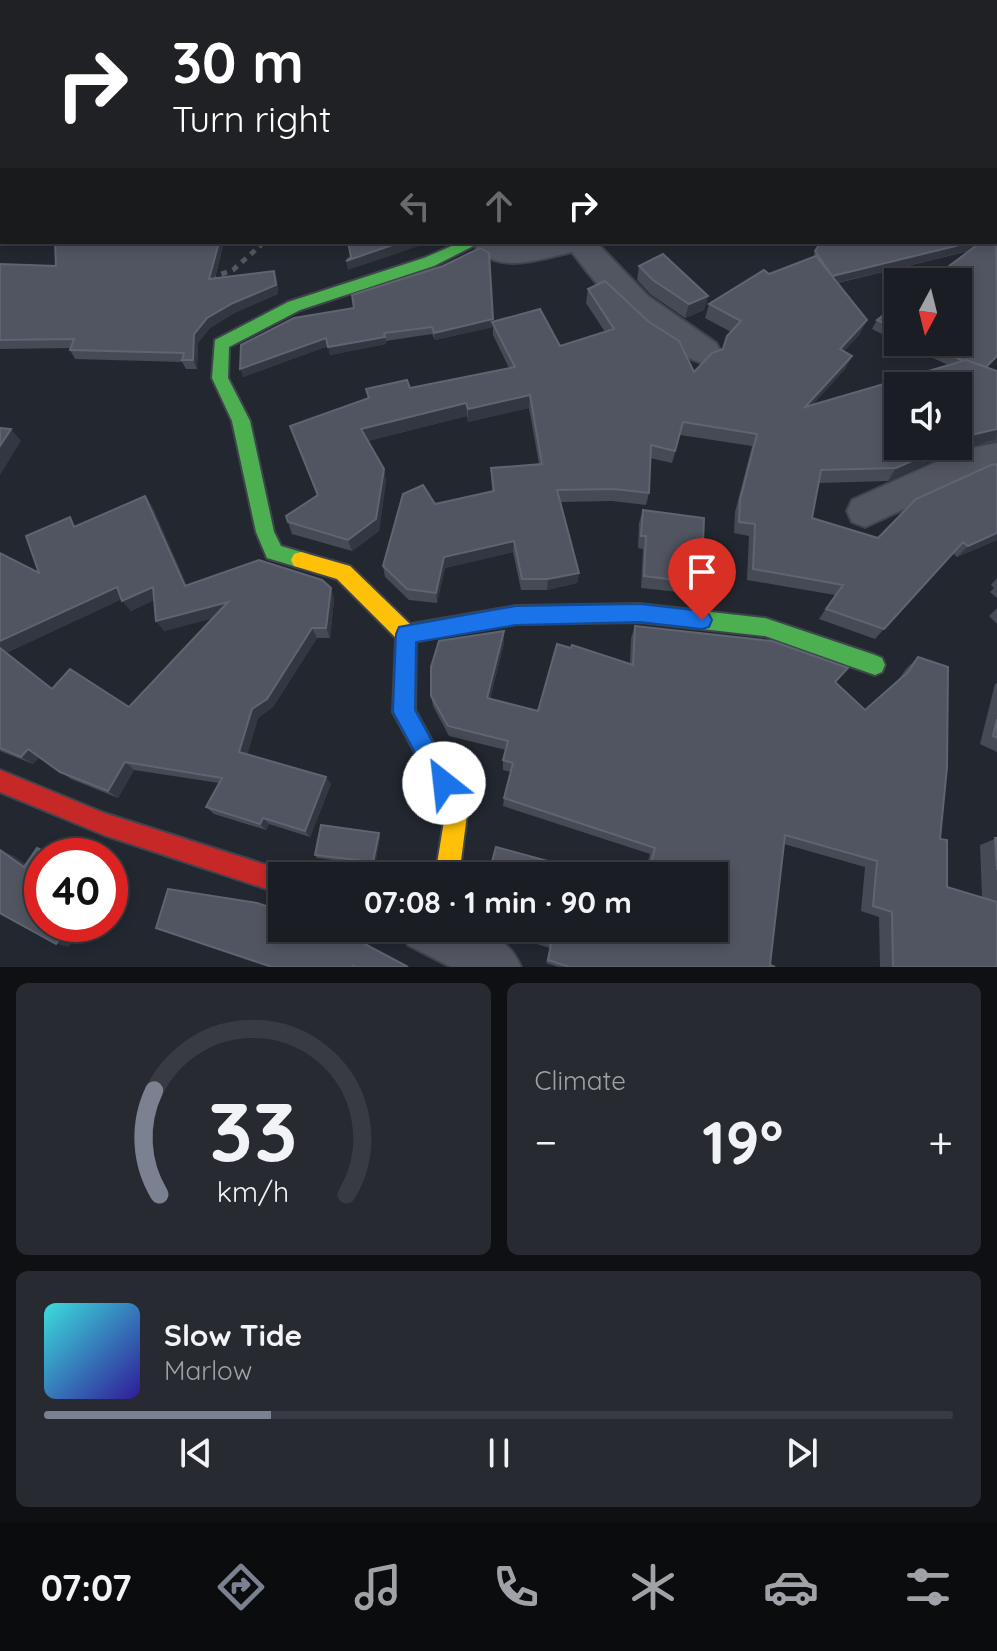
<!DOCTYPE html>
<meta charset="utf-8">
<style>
body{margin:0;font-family:Quicksand,sans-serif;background:#272a31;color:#f1f3f6;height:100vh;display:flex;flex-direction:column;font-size:30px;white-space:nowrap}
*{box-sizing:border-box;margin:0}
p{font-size:26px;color:#9fa2a6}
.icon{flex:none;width:44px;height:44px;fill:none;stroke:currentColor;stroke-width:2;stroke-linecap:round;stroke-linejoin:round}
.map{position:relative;height:967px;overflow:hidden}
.details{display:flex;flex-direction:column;gap:16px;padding:16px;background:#0e1014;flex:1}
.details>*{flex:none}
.hud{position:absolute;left:0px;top:0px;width:998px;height:244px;box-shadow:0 4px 12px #0003,0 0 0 2px #383b41;background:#202124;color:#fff;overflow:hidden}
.needle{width:52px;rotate:187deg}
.tools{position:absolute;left:884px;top:268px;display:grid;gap:16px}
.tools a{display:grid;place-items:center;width:88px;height:88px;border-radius:0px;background:#1a1d24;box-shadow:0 4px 12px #0003,0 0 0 2px #383b41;font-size:40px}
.speed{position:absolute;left:24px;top:838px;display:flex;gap:16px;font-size:40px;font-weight:700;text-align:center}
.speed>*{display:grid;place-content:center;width:104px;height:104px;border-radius:50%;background:#1a1d24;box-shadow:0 4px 12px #0003,0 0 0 2px #383b41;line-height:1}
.speed .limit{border:12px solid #d22;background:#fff;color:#111}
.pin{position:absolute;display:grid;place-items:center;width:68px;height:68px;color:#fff;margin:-82px -34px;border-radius:50% 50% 50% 0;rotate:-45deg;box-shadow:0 0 8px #0007}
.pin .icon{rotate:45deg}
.me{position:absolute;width:88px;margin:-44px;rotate:331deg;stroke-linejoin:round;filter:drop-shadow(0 0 6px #0008)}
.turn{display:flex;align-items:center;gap:28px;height:168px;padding:0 40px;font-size:36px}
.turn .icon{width:104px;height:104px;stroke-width:2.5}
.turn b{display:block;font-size:56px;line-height:68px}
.lanes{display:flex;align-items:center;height:76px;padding:0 40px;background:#0003;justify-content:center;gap:40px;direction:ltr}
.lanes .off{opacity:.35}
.big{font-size:60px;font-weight:800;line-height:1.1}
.details .tile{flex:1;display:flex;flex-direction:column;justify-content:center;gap:12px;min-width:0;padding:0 28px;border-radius:12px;background:#272a31}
.details .dial{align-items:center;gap:0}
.dial svg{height:208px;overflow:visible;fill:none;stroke:#383b41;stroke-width:7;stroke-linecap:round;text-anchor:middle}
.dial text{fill:#f1f3f6;stroke:none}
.song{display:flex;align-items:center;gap:24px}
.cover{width:96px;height:96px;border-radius:12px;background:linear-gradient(135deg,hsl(180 70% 55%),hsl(250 70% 35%))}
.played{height:8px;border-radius:4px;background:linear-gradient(90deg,#7b8191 25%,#383b41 25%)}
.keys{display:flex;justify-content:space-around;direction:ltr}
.heat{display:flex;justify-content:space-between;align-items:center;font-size:44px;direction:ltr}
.details .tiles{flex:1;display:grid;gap:16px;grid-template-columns:1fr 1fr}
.tile:last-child{grid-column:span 2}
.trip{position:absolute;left:268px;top:862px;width:460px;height:80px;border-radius:0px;background:#1a1d24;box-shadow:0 4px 12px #0003,0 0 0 2px #383b41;font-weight:800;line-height:80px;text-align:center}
.dock{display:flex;height:128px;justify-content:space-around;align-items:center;background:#0a0c0e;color:#9fa2a6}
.dock .icon{width:56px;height:56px}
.dock .selected{color:#7b8191}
.dock b{font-size:36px;color:#f1f3f6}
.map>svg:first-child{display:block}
</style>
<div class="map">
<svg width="997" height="967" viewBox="0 0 997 967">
<rect width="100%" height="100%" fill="#232730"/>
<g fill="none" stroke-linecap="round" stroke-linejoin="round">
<defs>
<g id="street">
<polygon points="99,0 123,0 124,2 100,2"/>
<path d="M472,242h124l52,54 68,47 5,9 -5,9 -11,3c-53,-16 -101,-68 -133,-112 -31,7 -79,25 -100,-10z"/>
<polygon points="997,443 997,473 980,474 865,527 852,522 847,511 852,500 963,450"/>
<path d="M401,928c44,0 100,-10 120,39h-70l-43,-22z"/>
</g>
<g id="fast">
<polygon points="461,242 481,242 434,266 300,310 229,347 228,378 250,421 274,532 281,546 308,554 311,560 308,566 301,568 267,558 256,532 232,421 212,378 215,340 288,302 424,258"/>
<polygon points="640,604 765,618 875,655 882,658 885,665 882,672 875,675 765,636 640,622 516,624 406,643 399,641 396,634 399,627 406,625 516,606"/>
</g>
<polygon id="slow" points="301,552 350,566 413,627 416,634 415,710 468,807 459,876 435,876 446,809 393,712 396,638 337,579 294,566 291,560 294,554"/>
<polygon id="jam" points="0,770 104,813 282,870 291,876 282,876 282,894 104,835 0,792"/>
</defs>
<use href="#street" stroke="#40444e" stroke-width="4"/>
<use href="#fast" stroke="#40444e" stroke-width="4"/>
<use href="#slow" stroke="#40444e" stroke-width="4"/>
<use href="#jam" stroke="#40444e" stroke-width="4"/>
<polyline stroke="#545961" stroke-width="4" stroke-dasharray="4 4" stroke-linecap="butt" points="259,247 264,242"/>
<polyline stroke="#545961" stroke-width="5" stroke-dasharray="6 6" stroke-linecap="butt" points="210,278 233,270 261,245"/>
<use href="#street" fill="#525660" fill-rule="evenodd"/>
<use href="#fast" fill="#4caf50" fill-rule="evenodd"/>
<use href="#slow" fill="#ffc107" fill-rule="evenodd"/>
<use href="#jam" fill="#c62828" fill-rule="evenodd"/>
</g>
<g fill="#454a54" fill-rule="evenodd">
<polygon points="274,0 997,0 997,95 996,2 274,2"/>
<polygon points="55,242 224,242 215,278 277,280 278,294 236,312 210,328 198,343 197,369 186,369 182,362 75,359 70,350 71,348 0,349 0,264 56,266"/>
<path d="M996,242l-8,125 9,4v70l-35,6 -74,34 -69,2 -7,35 66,20 119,-74v76l-40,17 -4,-4 -78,86 -56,-20 16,-24 -88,-15 2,-44 -15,-3 1,-21 17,-66 -72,-11 -8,28 -22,-5 -1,35 -3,12 -34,-4 -52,1 19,71 -2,10 -30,7h-26l-8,-38 -68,16 -8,35 -28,-3 -24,-23 -2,-11 52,-62 57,-13 -1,-23 48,-4 -10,-56 -61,14 -1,-6 -99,25 16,28 2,12 -7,50 -27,20 -60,-17 -4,-12 29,-26 -27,-70 78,-27 -2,-10 44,-1 99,-20 -16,-33v-8l-58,13 -3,-6 -46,7v3l-56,11 -2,-9 -85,31 -2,-32 252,-23 67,24 45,-14 -19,-29 2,-14 106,83 29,-23 8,-17 -26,-14 4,-14 60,-30 44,-16 2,-7zM969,251l-11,91h-59l49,23 -136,40 33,-36 7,-13 -8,-5 16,-17 -22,-51z"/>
<polygon points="639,266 708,296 704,310 685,318 650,294 637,280"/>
<polygon points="898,304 898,342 872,329 877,320"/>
<path d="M145,496l8,12 34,78 144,2 3,11 -4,39h-13l-44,69 -15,11 -11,36 84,30 -21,53 -41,-13 -3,6 -52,-16 -8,-7 13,-24 -85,-13 -16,28 -47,-19 -32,-22 -6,7 -33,-13v-198l39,20 38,-47zM122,599l9,12 23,-11 10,31 49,-13 -84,89 -77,-18 -46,-36z"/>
<polygon points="643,510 703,543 698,556 693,555 693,582 688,593 641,588 643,549 638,548 639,523"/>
<polygon points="997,578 997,598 990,592 994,588 991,585"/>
<polygon points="997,608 997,624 989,616"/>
<polygon points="635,626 835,682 865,710 897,682 906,669 918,657 947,887 982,897 980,845 997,838 997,967 880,967 879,917 861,911 865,867 784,844 770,965 775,967 558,967 546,963 550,948 483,928 714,928 714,876 644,876 650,854 503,806 504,798 511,772 503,770 503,760 506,750 449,736 433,706 431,696 504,643 490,699 538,711 630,664 631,638"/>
<polygon points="997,683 997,752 980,744 995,684"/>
<polygon points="380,836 375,865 317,858 315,855"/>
</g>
<g fill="#333741">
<polygon points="0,145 2,145 2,156 0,157"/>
<polygon points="219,242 224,242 212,288 209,279"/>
<polygon points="401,242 431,242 348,270 346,261"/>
<polygon points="972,242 984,242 980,248 827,285 831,276"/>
<polygon points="274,271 277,280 278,294 236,312 210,328 198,343 197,369 193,360 194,334 207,318"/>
<polygon points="708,296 704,310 685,318 689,304"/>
<polygon points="493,319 493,327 435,340 434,333"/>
<polygon points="867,320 860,334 833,363 840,349"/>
<polygon points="385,337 386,344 330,355 328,347"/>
<polygon points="326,338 328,346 243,377 240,369"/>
<polygon points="852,356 845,369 799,420 805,407"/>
<polygon points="530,395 529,408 468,422 468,409"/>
<polygon points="466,403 467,416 364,442 361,429"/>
<polygon points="11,429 21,441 0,475 0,446"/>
<polygon points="997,429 996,440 962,447 888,481 896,468 946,446 958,446 958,441 971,435"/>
<polygon points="384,469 386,481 379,531 352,551 348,540"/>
<polygon points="145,496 153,508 192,597 185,586"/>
<polygon points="997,533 997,540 957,557 968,546"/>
<polygon points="514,541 513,552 445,568 437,603 436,593 444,557"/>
<polygon points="579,573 577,583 547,590 548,579"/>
<polygon points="117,587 126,597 6,653 0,649 0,641"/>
<polygon points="153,587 161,597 131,611 122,601"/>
<polygon points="331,588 334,599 330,638 326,628"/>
<polygon points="228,602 234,613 164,631 156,621"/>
<polygon points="312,628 317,638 273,707 258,718 246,760 239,752 252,709"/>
<polygon points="504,631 504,643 487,709 487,698"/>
<polygon points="28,749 40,757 33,764 21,757"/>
<polygon points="125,762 134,770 118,798 108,791"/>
<polygon points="326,777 331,784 310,837 305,831"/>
<polygon points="263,818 269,824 266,830 260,824"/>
<polygon points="379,833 380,836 375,865 373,862"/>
<polygon points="0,850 14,856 37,872 24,867"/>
<polygon points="68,924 84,924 69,947 56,944"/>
<polygon points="366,928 371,928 365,945 361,942"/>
</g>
<g fill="#505561" stroke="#5e6470" stroke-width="2">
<polygon points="0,0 92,0 91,2 2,2 2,35 0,36"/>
<polygon points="141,0 216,0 215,2 140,2"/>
<rect x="274" y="0" width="642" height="2"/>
<polygon points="919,0 997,0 997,79 996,2 922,2"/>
<polygon points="2,44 2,145 0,145 0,50"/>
<polygon points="996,181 997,356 986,367 966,360 963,361 923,342 958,342 958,282 928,282 981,242 996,242"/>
<polygon points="55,242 219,242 209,279 274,271 276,285 233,303 207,318 194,334 193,360 182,360 184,353 70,350 74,339 0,340 0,264 56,266"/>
<polygon points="348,242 401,242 346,261 351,257"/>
<polygon points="821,242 972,242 832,276 815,251"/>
<polygon points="480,248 489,253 493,319 434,333 432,327 384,333 385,337 328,347 326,338 240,369 241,345 294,318 354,308 352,295 443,266"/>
<polygon points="663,254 708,296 689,304 653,280 639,266"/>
<polygon points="816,256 867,320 840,349 852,356 805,407 966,360 997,371 997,429 971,435 958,441 958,386 898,386 898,446 946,446 896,468 821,470 812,518 878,538 916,499 991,465 997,464 997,533 968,546 963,542 884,629 826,609 843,585 753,569 755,524 739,522 740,500 757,434 683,422 675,451 651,445 649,493 614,489 557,490 579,573 548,579 522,579 514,541 444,557 436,593 407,589 383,566 403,494 423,485 435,504 494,491 491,468 542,464 530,395 468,409 466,403 361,429 384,469 376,519 348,540 288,522 286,516 318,495 290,426 369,398 366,389 407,380 410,388 515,367 492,322 540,309 560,346 614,329 588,289 605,281 649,322 679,341 694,372 712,353 723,349 727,336 741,321 709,304 764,270 769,274"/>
<polygon points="898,304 898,330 877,320"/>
<polygon points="0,428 11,429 0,446"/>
<polygon points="145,496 185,586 259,560 322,580 331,588 326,628 312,628 267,699 252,709 239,752 326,777 305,831 263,818 260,824 206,807 222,778 125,762 108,791 60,772 28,749 21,757 0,748 0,648 52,689 70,669 129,707 228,602 156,621 153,587 122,601 117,587 0,641 0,553 39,573 26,536 70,517 74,527"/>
<polygon points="643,510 704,518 703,543 693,542 693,582 644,576 646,536 641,536"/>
<polygon points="635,626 772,641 848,668 835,682 865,710 908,672 918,657 948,667 947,767 940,839 947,840 947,887 997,902 997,967 893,967 892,912 873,906 877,861 785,835 770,965 775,967 569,967 548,960 551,944 497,928 714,928 714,876 647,876 655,848 504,798 513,763 503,760 508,741 448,726 431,696 431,667 439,641 504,631 487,698 538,711 557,644 571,648 572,645 633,665"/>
<polygon points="997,719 997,738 993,736"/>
<polygon points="321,825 379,833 373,862 315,855"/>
<polygon points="995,838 997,838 997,870"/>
<polygon points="496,847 603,876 488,876"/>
<polygon points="37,848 53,856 42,856 42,924 68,924 56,944 0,913 0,850 24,867"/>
<polygon points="168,889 257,903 275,909 282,907 282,928 366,928 361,942 408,967 356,967 353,966 353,967 272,967 156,928"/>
</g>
<polygon fill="#1a73e8" stroke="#114b97" stroke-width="2" points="640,604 702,611 709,614 712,620 709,627 702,629 640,622 516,625 416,642 415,710 455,783 452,791 444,794 436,791 393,712 396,634 399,627 516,606"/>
</svg>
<div class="tools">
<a><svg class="needle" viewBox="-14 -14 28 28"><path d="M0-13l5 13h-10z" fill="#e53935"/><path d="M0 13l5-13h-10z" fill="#9fa2a6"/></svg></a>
<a><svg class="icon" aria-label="sound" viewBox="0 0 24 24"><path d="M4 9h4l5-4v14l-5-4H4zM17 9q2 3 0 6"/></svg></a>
</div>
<div class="speed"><div class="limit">40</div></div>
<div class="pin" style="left:702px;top:620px;background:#d93025"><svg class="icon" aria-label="arrive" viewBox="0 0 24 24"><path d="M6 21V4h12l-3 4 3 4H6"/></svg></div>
<svg class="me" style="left:444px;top:783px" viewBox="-20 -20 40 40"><circle r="19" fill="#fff"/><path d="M0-13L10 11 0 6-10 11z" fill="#1a73e8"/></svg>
<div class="trip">07:08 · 1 min · 90 m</div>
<div class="hud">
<div class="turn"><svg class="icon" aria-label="right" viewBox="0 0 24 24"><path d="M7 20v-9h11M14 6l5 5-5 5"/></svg><div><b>30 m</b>Turn right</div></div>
<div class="lanes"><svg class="icon off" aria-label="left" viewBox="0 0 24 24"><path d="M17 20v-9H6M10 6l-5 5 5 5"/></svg><svg class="icon off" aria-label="ahead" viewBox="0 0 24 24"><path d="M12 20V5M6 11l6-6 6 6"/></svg><svg class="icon" aria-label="right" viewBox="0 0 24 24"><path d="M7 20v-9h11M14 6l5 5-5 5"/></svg></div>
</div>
</div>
<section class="details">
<div class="tiles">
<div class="tile dial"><svg viewBox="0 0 100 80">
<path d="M14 69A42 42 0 1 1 86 69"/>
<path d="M14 69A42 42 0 0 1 12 29" stroke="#7b8191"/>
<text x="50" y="56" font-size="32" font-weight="700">33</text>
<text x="50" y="72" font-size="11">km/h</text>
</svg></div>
<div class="tile"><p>Climate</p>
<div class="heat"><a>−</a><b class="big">19°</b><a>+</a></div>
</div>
<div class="tile">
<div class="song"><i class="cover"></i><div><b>Slow Tide</b><p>Marlow</p></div></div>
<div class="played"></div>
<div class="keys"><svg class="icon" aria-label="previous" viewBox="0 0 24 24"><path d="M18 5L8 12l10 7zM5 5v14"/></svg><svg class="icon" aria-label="pause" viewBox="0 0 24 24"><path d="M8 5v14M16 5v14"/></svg><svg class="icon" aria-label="next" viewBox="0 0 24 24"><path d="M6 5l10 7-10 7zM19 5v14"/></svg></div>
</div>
</div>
</section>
<nav class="dock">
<b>07:07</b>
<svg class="icon selected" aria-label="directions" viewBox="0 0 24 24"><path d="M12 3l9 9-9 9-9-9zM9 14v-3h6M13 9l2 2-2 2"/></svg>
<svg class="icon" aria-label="music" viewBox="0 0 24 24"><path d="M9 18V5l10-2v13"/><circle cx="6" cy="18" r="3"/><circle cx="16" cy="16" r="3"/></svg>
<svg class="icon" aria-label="phone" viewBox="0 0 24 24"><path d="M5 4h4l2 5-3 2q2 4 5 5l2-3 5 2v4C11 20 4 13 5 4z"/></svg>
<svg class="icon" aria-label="climate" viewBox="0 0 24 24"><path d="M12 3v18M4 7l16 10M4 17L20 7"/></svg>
<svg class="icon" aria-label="car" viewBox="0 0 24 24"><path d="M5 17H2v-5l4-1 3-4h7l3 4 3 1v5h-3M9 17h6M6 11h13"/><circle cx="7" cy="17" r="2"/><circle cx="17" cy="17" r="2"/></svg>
<svg class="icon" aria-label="filters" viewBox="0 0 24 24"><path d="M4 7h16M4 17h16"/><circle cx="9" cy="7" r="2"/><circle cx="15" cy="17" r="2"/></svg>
</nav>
